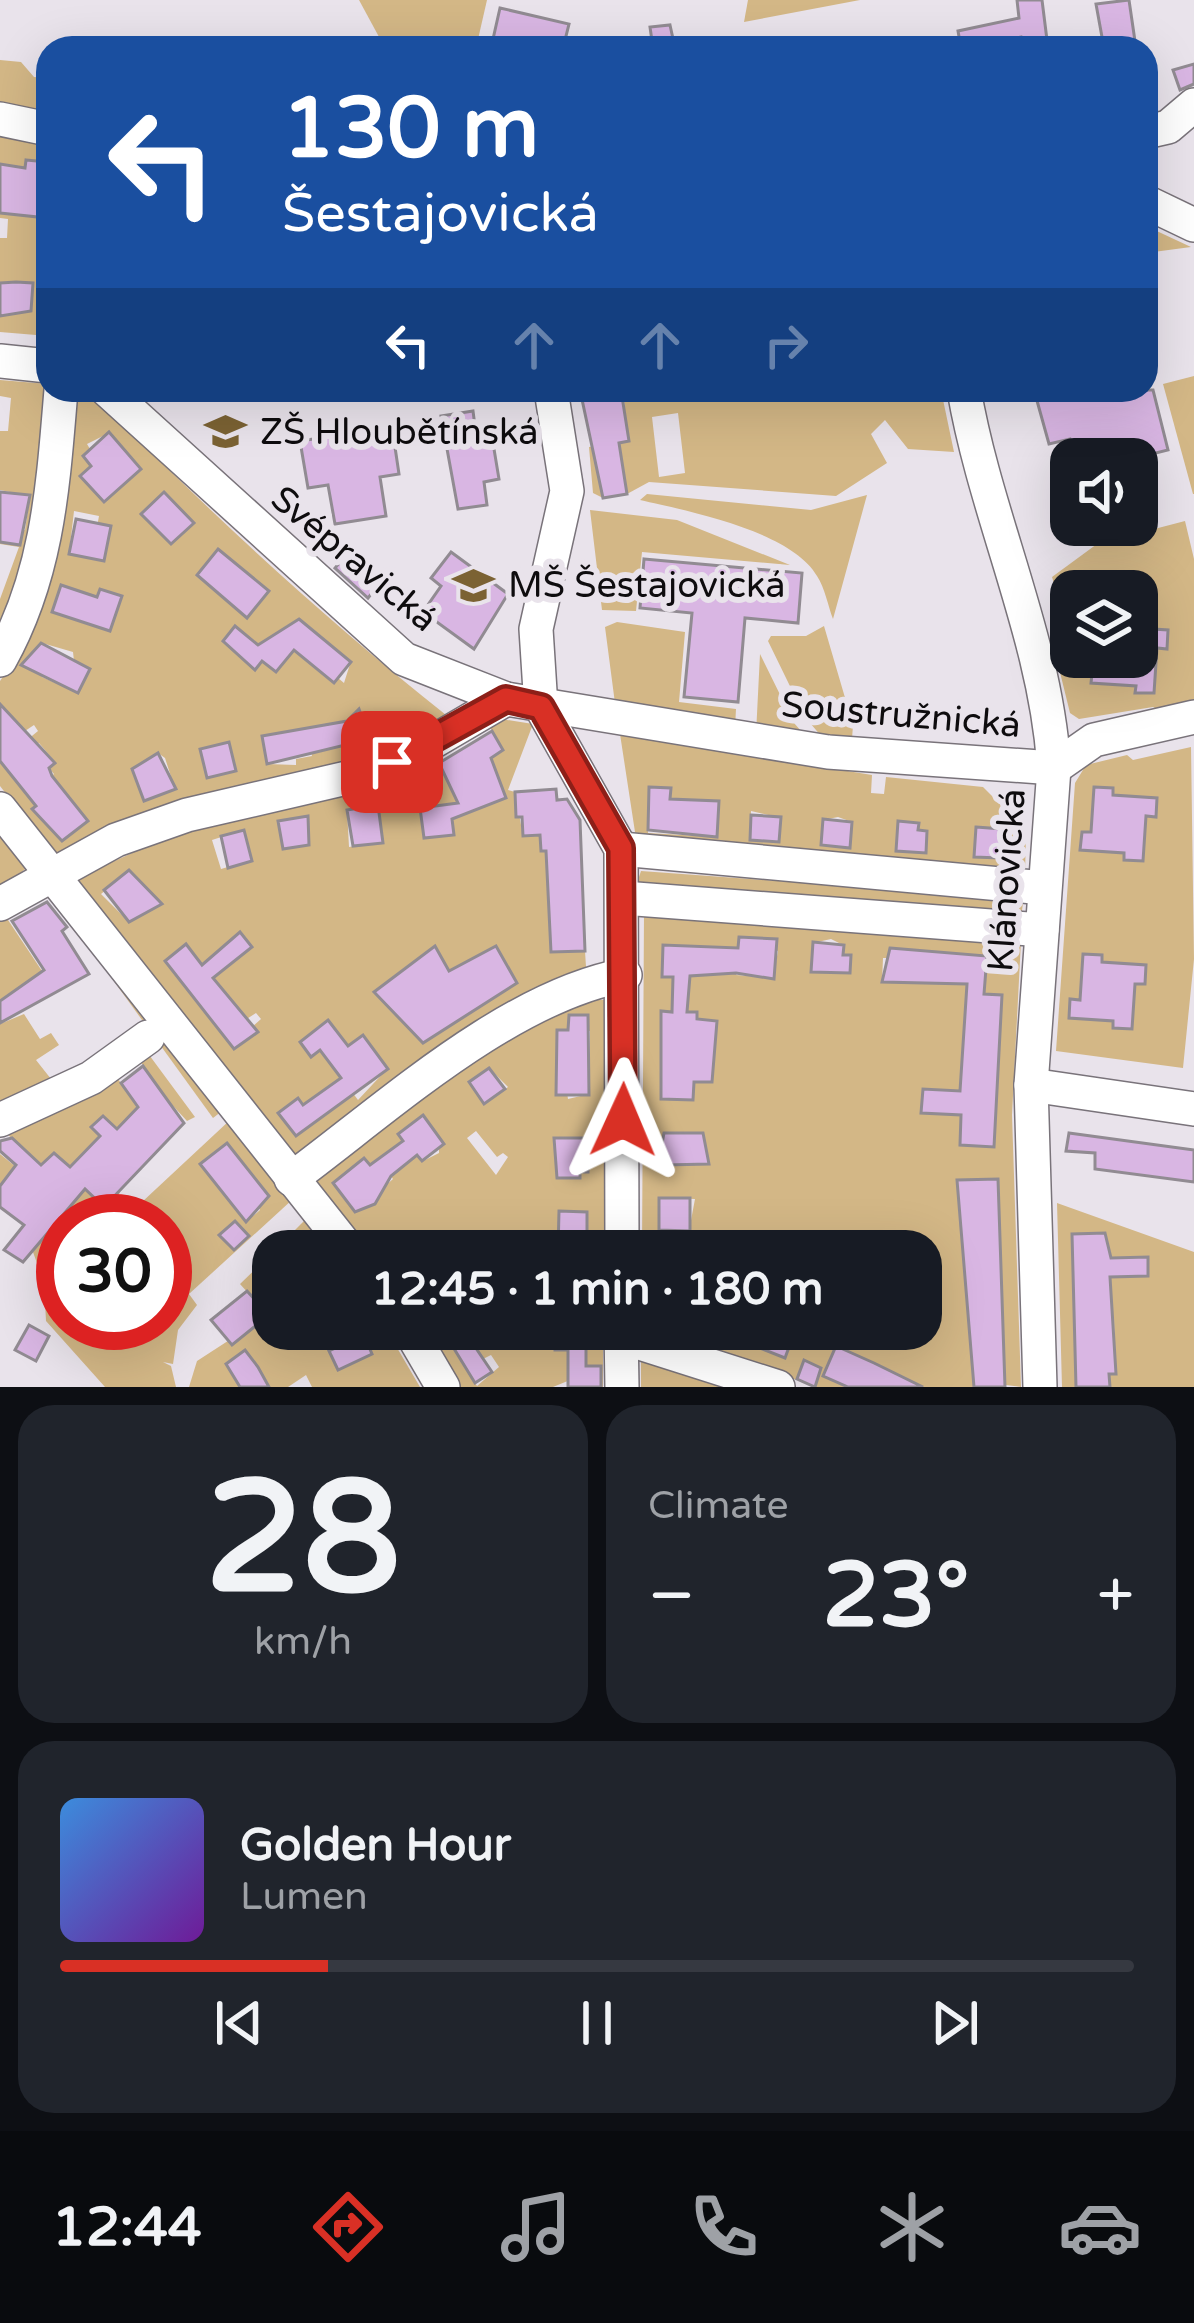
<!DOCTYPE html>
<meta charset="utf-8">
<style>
body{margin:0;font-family:"Varela Round",sans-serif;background:#20242c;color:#f1f3f6;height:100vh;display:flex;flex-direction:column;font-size:45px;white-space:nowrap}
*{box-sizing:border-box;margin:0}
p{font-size:39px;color:#9ea1a6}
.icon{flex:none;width:66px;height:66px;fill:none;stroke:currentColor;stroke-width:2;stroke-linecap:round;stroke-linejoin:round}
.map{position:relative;height:1387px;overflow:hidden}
.side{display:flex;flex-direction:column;gap:18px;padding:18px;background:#0d0f14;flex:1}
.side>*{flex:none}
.hud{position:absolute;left:36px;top:36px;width:1122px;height:366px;border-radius:36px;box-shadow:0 12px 48px #0002;background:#1a4fa0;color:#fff;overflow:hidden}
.tools{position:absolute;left:1050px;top:438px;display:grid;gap:24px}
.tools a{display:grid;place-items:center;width:108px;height:108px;border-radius:24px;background:#171b24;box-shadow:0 12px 48px #0002;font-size:60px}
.speed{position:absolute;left:36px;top:1194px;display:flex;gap:24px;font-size:60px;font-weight:700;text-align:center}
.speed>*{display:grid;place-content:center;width:156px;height:156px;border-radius:50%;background:#171b24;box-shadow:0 12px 48px #0002;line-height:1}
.speed .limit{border:18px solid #d22;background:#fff;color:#111}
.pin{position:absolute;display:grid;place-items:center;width:102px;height:102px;color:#fff;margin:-51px;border-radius:24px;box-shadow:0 6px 18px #0006}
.me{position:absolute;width:132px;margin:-66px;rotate:1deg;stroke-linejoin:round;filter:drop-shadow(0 0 9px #0008)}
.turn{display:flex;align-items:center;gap:42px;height:252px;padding:0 48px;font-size:54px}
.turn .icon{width:156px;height:156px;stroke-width:2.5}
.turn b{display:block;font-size:84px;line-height:102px}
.lanes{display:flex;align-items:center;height:114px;padding:0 48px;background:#0003;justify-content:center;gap:60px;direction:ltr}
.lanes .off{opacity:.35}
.big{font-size:90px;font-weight:800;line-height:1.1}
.side .tile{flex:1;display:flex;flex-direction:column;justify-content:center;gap:18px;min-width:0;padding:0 42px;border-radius:36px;background:#20242c}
.side .dial{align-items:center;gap:0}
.dial b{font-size:156px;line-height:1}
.song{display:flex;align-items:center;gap:36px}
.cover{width:144px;height:144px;border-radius:18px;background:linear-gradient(135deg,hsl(210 70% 55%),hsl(280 70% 35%))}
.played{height:12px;border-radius:6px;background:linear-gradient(90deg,#d93025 25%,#363941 25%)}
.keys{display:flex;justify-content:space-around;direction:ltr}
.heat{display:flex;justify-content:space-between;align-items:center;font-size:66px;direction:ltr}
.side .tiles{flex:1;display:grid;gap:18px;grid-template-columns:1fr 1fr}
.tile:last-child{grid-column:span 2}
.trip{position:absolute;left:252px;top:1230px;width:690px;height:120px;border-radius:36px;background:#171b24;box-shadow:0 12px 48px #0002;font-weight:800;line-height:120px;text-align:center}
.tab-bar{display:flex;height:192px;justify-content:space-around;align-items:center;background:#090b0e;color:#9ea1a6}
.tab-bar .icon{width:84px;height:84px}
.tab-bar .on{color:#d93025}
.tab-bar b{font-size:54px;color:#f1f3f6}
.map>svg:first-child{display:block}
</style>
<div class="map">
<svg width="1194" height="1387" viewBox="0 0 1194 1387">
<rect width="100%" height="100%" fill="#e9e3eb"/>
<g fill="#d3b786" fill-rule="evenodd">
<polygon points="359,0 487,0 476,48 385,48"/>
<polygon points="748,0 860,0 744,22"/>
<polygon points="0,60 21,62 34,77 48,78 48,114 0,105"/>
<polygon points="0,136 48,145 48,162 26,160 24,177 38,217 39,208 48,208 48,336 0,332 0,316 31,311 33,284 0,283 0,238 7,238 8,219 0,218"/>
<polygon points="1146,226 1191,247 1146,253"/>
<polygon points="1194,376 1194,494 1193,494 1163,384"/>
<polygon points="0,380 48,384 45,482 0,639 0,599 19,547 0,544 0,530 25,530 30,496 0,490 0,431 8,431 11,398 0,396"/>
<path d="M74,390h16c113,117 229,224 356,325l-38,28 -344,113 -11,-2 -53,-68v-24l27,34 27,-22 -5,-6 6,-6 -16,-19 -6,3 -6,-6 11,-9 -4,-6 -12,8 -22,-15v-37l13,-19zM109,433l32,35 -37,34 -24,-26 11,-10 -8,-10 7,-7 -3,-5zM163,492l30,30 -22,22 -29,-30zM74,511l25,5 -2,11 13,-1 -7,34 -34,-6zM219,549l50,42 -22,25 -49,-42zM62,585l35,12 24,-1 -11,34 -57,-18zM300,619l51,42 -7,22 -6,-5 -5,5 -51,-42 5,-16 5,3zM234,628l47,38 -6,6 -13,-11 -8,8 -31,-28zM42,643l31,9 1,9 16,8 -12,24 -36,-16 -7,-21zM307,729l5,27 -16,3v6l-29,-1zM158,753l7,5 10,31 -31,11 -11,-31z"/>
<path d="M696,390h245l13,62 -46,-3 -23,-29 -14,14 16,29 -51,33 -187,-14 -22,12 -6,-34 -23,3 5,35 -10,-5 -4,-46 39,-6 -4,-41zM678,413l7,60 -26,4 -7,-60z"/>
<path d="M647,494l164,16 56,-15 -34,124c-5,-13 -8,-31 -16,-43 -26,-45 -129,-65 -177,-76z"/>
<polygon points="590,510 677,520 790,565 642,552 636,611 602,610"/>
<polygon points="1185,521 1194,559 1194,701 1163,712 1153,707 1079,719 1070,713 1056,656 1071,651 1071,657 1103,657 1102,664 1093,664 1092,683 1136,686 1136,693 1154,693 1157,648 1167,648 1168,631 1137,628 1137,591 1071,591 1071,638 1052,577 1097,544"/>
<polygon points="617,622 685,632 679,702 736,709 735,728 616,711 605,627"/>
<polygon points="824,626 853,725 852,739 827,743 805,717 768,641 771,636 806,636"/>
<polygon points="760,654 794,723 810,741 756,734"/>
<path d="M501,719l32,5 -25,66 7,2 8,44 17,-1 1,16h5l5,101 34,-1 1,16 -118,63 -174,127 -219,-278 101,-46 149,-37 107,-10 -17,-19 19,-13 14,23 55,-27 -15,-26zM450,804l3,30 -28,4 -4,-30zM378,806l4,36 -33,5 -2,-37zM307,816l1,29 -25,4 -5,-28zM243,830l9,30 -31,9 -9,-29zM130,870l27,28 -5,5 4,5 -28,13 -27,-27zM240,933l11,15 -44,35 9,-2 26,41 14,-9 5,6 -8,7 4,6 -23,17 -68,-88 20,-16 16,20zM417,960l31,64 -25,19 -48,-52zM334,1068l53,1 -29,31zM297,1098l19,23 -20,15 -18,-23z"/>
<path d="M620,734l252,41 -1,18 13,1 2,-17 97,10 43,43 -1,46 -388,-31zM650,787l20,1v11l48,2 -1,36 -69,-4zM751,811l30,7 -2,24 -29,-2zM838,817l14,5 -2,25 -29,-2 2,-25zM976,827l31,3 -7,28 -26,-2z"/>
<path d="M1191,747l3,212 -11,109 -127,-17 19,-268 11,-18 41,-10 6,5zM1113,795l44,3 -1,18h-10l-4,45 -17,-1 -1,-7 -43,-3 1,-18h9zM1146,966l-11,18 -66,34 1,-19h10z"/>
<polygon points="0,823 30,865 0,890"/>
<polygon points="641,871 1014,898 1023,903 1021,918 637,883"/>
<path d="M644,913l377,28 -9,174 9,272 -47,-6v6h-51l-34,-17 -10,17h-17l11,-24 -36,-17 -13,30 24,11h-33l6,-19 -16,-8 -8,20 -77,-28 5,-18 -10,-4 -7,18 -58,-19h86l-3,11 47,16 12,-16 -16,-11h145v-78h-279zM739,937l39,14 -5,27 -37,-3zM831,939l12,6v10h8l-11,19 -29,-2 2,-29zM890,948l28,2 -2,34 -34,-2 1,-24h6zM951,953l36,3 -2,29 -23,-2zM967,993l33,35 -6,119 -34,-2zM661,1012h36l-2,27 -34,-1zM678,1067l16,15 -1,18 -32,-1v-31zM664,1133l39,1 5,30 -44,1 -5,-5zM997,1179l7,174 -32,2 -15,-175zM660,1198l35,1 -6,32 -31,-1z"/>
<polygon points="6,917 42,971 0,1001 0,921"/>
<polygon points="116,968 226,1108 213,1118 108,973"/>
<path d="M572,999l35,1 -3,251 -46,-9h-6v9h-130l-6,-7h-9l-3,7h-39l-54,-72 178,-130zM587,1015l-6,16h9l-1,63 -21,5 -11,-68 11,-1 1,-14zM489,1068l19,19 -23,17 -16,-22zM423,1116l16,21v16l-16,8 -6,-6zM476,1131l21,26 6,-4 5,4 -12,18 -29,-37zM555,1138h33l-9,40h-21zM364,1158l6,7 8,-5 15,19 -38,33 -22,-29z"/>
<polygon points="24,1014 40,1039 51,1033 59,1045 36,1060 51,1079 0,1110 0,1024"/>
<path d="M144,1048l51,69 -8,4 -24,-26 -46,34 -13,-13 -13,10 37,38 -29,6 21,21 -3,11 10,14 103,-96 63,79 -104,95 8,11 -19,25 -5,34 -10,-2 8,4 5,21h-71l-59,-66 -2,-38 -11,-31 21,-30 -54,-36v-32l42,34 15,-32 -4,-3 -12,12 -35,-32 106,-62 20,27 23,-16 -20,-28zM227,1143l33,67 -7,6 -31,-23 -22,-29zM63,1221h102v62l19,13 -15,14 -4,-4v17h-102z"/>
<polygon points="1057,1203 1194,1252 1194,1387 1110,1387 1109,1374 1115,1374 1114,1317 1108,1317 1111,1251 1106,1251 1104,1233 1072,1234 1076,1387 1062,1387"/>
<polygon points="304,1221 327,1251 319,1251 307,1237 290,1251 274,1251"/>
<path d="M273,1252v77h113l34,58h-108l-6,-12 -18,12h-27l-3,-20 -12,-2 -7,-11 -13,10 14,23h-51l8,-26 71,-46 -28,-31zM364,1335l8,19 -35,15 -7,-18z"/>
<path d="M422,1329h20l8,10 15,-10h85v10l35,11 1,-21h17v58h-16l-12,-9 -22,9h-95zM480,1354l3,5 8,-4 8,12 -22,19 -13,-21z"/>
<polygon points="641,1360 722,1387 641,1387"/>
</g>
<g fill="#d9b6e3" stroke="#918b92" stroke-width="3">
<polygon points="1017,0 1042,0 1048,48 1023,48 1021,37 961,48 958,31 1019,18"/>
<polygon points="1129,0 1136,48 1104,48 1096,4"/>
<polygon points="500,8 569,24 563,48 491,48"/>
<polygon points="670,25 675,48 653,48 650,27"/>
<polygon points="1194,64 1194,84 1180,90 1173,70"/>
<polygon points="26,160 48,162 48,208 39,208 38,217 0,213 0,164 25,168"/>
<polygon points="16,282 33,283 31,311 0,316 0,283"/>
<polygon points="580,390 621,390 629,441 619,443 627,494 603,498"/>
<polygon points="1034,390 1153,390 1168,450 1132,459 1076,459 1070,439 1049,444"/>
<polygon points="473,411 476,434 491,431 499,479 484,482 487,505 458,509 441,416"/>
<polygon points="392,427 399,474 380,477 386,516 335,524 328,485 308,488 300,441"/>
<polygon points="109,432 141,469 104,502 80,476 91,466 83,456"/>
<polygon points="0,492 30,495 20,545 0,542"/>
<polygon points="164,492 194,523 171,544 141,514"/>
<polygon points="76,519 111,526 104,561 69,554"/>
<polygon points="218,549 269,591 247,618 197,575"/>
<polygon points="451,552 508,594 474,649 423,612 441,586 431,578"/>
<polygon points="347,554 381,582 368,598 335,568"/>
<polygon points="644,559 802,573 798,623 745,618 738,702 684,697 692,613 640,608"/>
<polygon points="61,585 97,597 100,589 122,596 110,631 52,612"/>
<polygon points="299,619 351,662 334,683 294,650 276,672 262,661 255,670 223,641 235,626 258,645"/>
<polygon points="1137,628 1168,630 1167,649 1157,648 1154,693 1135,693 1136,686 1091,683 1093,664 1102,664 1103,657 1137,657"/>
<polygon points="41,643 90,669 78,693 21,665"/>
<polygon points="0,704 55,763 49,768 52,776 88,821 62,841 32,809 36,806 0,761"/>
<polygon points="359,709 370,739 267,764 262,736 347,721"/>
<polygon points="492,731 503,750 491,758 506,798 452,819 454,835 424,838 420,808 458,803 439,763"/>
<polygon points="229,742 236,771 207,778 200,749"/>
<polygon points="158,753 176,789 144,801 132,769"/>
<polygon points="649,787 671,788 670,799 719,801 717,837 648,830"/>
<polygon points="1094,787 1113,788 1113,795 1157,798 1156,817 1146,816 1143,861 1124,860 1124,853 1080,850 1082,832 1091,832"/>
<polygon points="556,789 557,800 567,799 580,820 585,951 551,952 546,851 541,851 540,835 523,836 522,817 516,817 515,792"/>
<polygon points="378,805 383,843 353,846 347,810"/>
<polygon points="751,815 781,817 779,842 750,840"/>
<polygon points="308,816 309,845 283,849 278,821"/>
<polygon points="823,819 852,822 850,848 821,845"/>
<polygon points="898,821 919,823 918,830 927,831 926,853 896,851"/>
<polygon points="976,827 1002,829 1000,858 974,857"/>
<polygon points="244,830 252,861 228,868 221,836"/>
<polygon points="129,870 162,904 129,922 104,890"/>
<polygon points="47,902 67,927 62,931 89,974 0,1023 0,1001 44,970 12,921"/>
<polygon points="240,932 252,947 213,978 258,1032 234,1049 165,961 186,944 202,965"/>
<polygon points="739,937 777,939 774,979 736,973 690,976 687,1012 697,1012 697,1019 717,1021 712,1082 694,1082 693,1100 661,1099 661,1011 672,1012 673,977 662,977 663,945 738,948"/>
<polygon points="813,942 844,945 843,955 851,955 850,973 811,972"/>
<polygon points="435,946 449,971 496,946 517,983 423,1043 374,992"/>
<polygon points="890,948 987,956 984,994 1002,995 994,1147 960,1145 961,1115 921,1113 923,1089 960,1091 967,984 882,982"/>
<polygon points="1083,954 1102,955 1102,962 1146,965 1145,984 1135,984 1132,1029 1113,1028 1113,1021 1069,1018 1070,999 1080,1000"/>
<polygon points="569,1015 588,1015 589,1095 556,1095 557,1030 568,1030"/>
<polygon points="328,1020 348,1046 363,1035 388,1069 296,1136 278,1113 298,1098 303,1105 341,1078 320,1050 311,1057 300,1042"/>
<polygon points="143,1066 184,1123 104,1207 85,1189 23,1262 4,1250 24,1225 0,1207 0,1186 16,1165 0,1151 0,1141 12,1138 41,1165 54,1153 70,1167 100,1136 91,1127 103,1116 117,1129 138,1107 121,1083"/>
<polygon points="489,1068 505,1089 484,1104 469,1082"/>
<polygon points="423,1115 444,1144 422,1161 417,1155 391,1176 375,1204 355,1212 333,1183 364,1158 370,1165 403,1141 398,1134"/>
<polygon points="664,1133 703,1133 709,1164 664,1165 659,1160"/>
<polygon points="1069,1133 1194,1150 1194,1182 1095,1169 1095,1153 1066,1151"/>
<polygon points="554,1138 588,1138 588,1172 580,1172 580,1178 557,1178"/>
<polygon points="227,1143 269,1196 246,1222 200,1164"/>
<polygon points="998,1179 1005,1387 974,1387 957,1180"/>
<polygon points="659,1198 690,1198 690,1231 659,1230"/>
<polygon points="559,1211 587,1212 587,1251 558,1251"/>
<polygon points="235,1221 249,1236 234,1250 219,1235"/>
<polygon points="1105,1233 1111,1258 1148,1257 1148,1276 1110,1277 1116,1374 1109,1374 1110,1387 1076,1387 1072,1234"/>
<polygon points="247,1291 269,1315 232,1345 211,1320"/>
<polygon points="29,1325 49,1336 36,1361 15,1350"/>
<polygon points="442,1329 463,1329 492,1372 475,1383"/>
<polygon points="555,1329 586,1329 586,1366 601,1366 601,1387 568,1387 568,1350 555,1350"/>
<polygon points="712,1329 775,1329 792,1339 785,1358"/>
<polygon points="364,1335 372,1354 338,1370 329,1351"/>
<polygon points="836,1346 874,1363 923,1387 848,1387 823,1376"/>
<polygon points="245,1350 258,1367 269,1387 240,1387 226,1364"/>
<polygon points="804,1360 821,1368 815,1387 797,1379"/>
</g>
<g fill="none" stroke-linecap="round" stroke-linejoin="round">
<defs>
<g id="minor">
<polyline points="0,119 48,129"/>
<polyline points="1146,132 1168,127 1194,105"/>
<polyline points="1146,202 1194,225"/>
<polyline points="0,361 48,366"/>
<polyline points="107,390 404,659 506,699 828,752 1054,768 1094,740 1194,717"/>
<polyline points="551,390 567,491 536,629 541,707 621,849 622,1251"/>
<path d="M964,390c22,128 82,248 90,378l-23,317 9,302"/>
<path d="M0,660c48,-86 53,-174 61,-270"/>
<polyline points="0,809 350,1251"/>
<polyline points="621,849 1044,888"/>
<polyline points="623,898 1042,930"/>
<polyline points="0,904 116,840 187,815 364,774 419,750 506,699"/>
<polyline points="1031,1085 1194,1109"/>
<polyline points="0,1120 91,1078 148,1037"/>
<path d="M291,1179c95,-70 216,-182 334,-204"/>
<polyline points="409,1329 443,1387"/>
<polyline points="621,1329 622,1387"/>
<polyline points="621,1337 778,1387"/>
</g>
</defs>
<use href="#minor" stroke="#79737a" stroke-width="36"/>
<use href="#minor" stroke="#fff" stroke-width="33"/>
</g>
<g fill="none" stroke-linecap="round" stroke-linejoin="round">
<defs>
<polyline id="route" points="392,762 506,699 541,707 621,848 623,1120"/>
</defs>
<use href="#route" stroke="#8d1f18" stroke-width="30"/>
<use href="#route" stroke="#d93025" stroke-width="21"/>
</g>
<defs>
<symbol id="school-bare" viewBox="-9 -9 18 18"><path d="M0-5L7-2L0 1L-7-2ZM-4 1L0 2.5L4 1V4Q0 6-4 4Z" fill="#7b6233" stroke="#e9e3eb" stroke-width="2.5" paint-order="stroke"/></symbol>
</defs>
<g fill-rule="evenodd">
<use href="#school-bare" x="196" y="402" width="59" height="59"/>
<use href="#school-bare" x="444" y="556" width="59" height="59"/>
</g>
<g text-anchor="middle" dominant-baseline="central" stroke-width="12" stroke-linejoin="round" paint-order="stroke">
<g font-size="36" fill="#0e0c0e" stroke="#e9e3eb" text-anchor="start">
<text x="260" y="432">ZŠ Hloubětínská</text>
<text x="508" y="585">MŠ Šestajovická</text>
</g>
<g font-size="36" fill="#0e0c0e" stroke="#e9e3eb">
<text transform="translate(354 559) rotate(40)">Svépravická</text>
<text transform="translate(901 715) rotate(5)">Soustružnická</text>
<text transform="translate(1007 880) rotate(-86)">Klánovická</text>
</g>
</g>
</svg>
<div class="tools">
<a><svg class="icon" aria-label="sound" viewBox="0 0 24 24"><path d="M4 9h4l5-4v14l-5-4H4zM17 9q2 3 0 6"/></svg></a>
<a><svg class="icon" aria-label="layers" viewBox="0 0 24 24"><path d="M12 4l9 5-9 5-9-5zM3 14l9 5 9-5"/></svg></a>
</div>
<div class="speed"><div class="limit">30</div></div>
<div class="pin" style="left:392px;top:762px;background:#d93025"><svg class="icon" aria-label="arrive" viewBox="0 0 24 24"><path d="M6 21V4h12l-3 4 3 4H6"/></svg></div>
<svg class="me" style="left:623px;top:1120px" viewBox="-20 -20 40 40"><path d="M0-17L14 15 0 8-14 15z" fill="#d93025" stroke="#fff" stroke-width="4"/></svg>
<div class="trip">12:45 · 1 min · 180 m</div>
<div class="hud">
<div class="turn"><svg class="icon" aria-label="left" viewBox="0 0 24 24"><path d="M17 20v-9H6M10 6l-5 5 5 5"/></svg><div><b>130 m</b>Šestajovická</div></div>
<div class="lanes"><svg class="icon" aria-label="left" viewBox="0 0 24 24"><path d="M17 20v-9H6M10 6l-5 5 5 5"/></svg><svg class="icon off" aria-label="ahead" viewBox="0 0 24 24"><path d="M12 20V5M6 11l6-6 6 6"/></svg><svg class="icon off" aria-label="ahead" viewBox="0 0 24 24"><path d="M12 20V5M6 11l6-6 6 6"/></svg><svg class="icon off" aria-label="right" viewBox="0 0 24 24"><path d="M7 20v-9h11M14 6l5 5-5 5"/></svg></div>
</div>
</div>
<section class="side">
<div class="tiles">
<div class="tile dial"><b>28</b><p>km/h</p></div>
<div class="tile"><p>Climate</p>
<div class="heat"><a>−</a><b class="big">23°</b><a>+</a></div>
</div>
<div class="tile">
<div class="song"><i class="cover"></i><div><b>Golden Hour</b><p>Lumen</p></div></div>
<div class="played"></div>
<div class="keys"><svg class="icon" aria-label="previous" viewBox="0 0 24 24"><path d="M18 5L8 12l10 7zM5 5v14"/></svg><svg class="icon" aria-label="pause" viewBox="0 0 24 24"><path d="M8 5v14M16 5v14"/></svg><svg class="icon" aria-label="next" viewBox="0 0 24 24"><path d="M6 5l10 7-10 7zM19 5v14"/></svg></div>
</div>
</div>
</section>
<nav class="tab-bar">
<b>12:44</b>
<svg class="icon on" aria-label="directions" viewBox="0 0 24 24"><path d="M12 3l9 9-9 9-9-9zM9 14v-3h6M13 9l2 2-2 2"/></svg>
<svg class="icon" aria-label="music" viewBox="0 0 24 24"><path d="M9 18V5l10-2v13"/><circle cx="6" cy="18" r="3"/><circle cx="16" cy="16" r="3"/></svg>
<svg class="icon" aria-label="phone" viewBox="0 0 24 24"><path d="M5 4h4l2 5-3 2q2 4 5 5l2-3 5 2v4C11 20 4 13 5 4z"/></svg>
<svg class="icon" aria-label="climate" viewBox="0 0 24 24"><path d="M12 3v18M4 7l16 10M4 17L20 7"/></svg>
<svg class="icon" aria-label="car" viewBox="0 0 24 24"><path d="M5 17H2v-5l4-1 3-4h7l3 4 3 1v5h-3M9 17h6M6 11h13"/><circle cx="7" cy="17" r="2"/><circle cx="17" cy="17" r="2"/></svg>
</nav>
